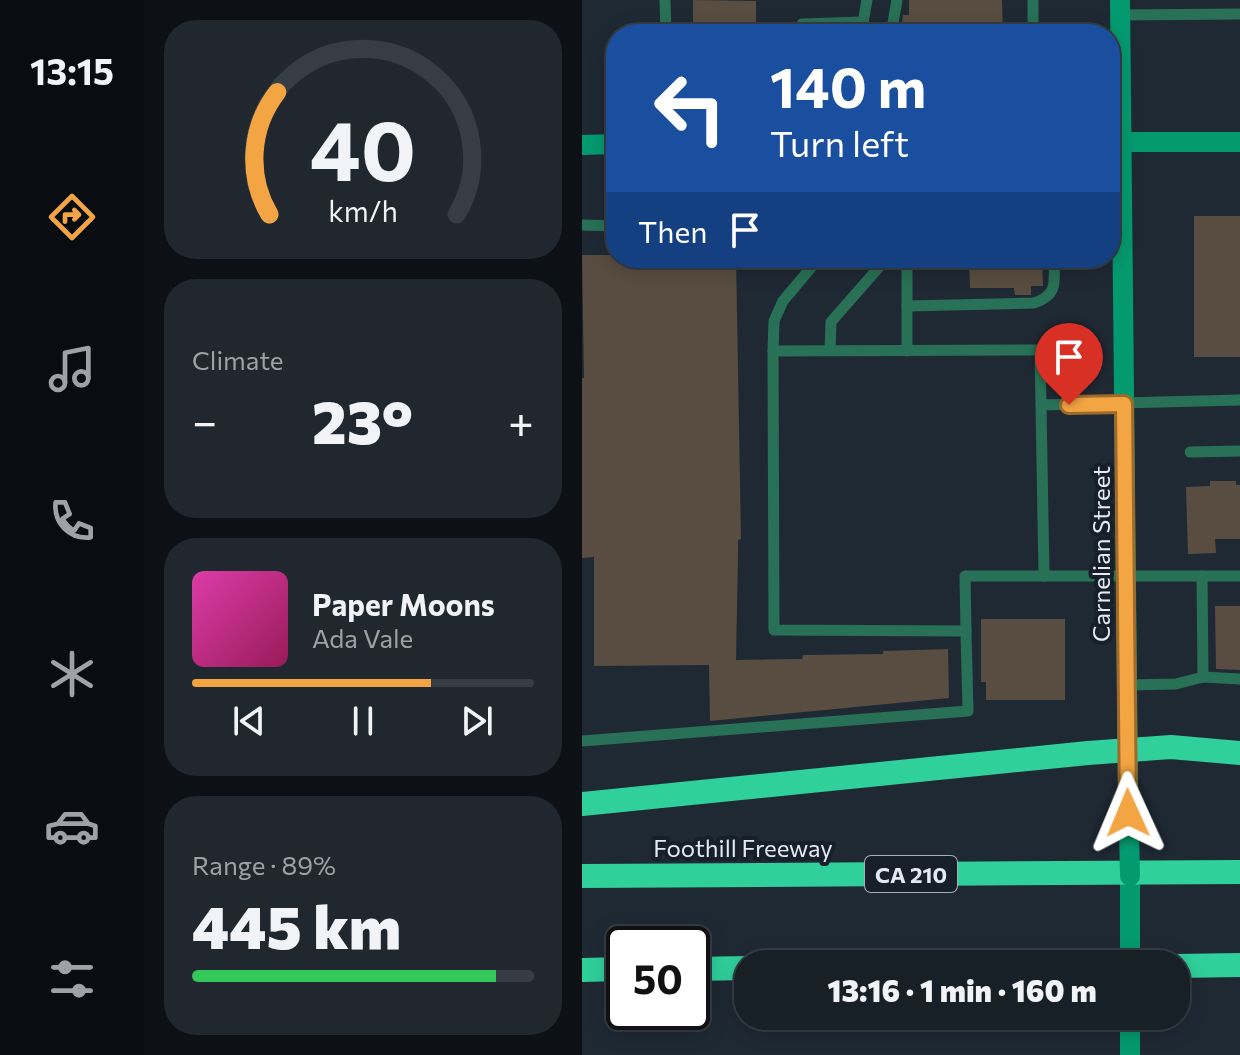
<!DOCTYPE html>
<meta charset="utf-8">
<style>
body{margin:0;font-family:Commissioner,sans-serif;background:#20272f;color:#f1f3f6;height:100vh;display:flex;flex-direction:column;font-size:30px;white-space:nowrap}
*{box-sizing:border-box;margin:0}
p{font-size:26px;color:#9ea2a7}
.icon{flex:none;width:44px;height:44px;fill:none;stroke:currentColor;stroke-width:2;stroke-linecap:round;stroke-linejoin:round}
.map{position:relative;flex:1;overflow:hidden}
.side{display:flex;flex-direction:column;gap:20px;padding:20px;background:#0d1115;width:438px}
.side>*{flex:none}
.hud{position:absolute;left:24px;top:24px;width:514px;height:244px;border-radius:32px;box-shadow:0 4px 20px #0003,0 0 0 2px #363d44;background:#1a4fa0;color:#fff;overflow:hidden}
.speed{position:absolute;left:24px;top:926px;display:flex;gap:16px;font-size:40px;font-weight:700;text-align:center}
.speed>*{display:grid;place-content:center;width:104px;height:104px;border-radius:50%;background:#171f27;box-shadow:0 4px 20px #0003,0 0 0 2px #363d44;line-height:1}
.speed .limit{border:4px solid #111;border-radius:12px;background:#fff;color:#111}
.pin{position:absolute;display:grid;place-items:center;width:68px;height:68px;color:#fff;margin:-82px -34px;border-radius:50% 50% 50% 0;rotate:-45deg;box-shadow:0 0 8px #0007}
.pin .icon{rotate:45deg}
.me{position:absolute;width:88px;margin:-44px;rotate:359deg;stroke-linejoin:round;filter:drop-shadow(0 0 6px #0008)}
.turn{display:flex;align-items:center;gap:28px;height:168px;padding:0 32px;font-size:36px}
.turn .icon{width:104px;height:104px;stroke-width:2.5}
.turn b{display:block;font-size:56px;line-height:68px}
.then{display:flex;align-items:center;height:76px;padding:0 32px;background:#0003;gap:16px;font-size:30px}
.big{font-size:60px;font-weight:800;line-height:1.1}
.side .widget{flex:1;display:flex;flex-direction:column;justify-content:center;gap:12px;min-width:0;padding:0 28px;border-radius:32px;background:#20272f}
.side .dial{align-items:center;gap:0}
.dial svg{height:208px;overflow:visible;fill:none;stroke:#363d44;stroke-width:7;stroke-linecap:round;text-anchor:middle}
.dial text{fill:#f1f3f6;stroke:none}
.song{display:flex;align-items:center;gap:24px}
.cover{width:96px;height:96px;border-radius:12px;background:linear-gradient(135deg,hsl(320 70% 55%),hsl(330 70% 35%))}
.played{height:8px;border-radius:4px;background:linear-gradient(90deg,#f3a443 70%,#363d44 70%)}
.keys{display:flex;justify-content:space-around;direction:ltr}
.heat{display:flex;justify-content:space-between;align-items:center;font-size:44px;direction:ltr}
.charge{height:12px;border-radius:6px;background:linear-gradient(90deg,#34c759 89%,#363d44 0)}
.trip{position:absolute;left:152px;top:950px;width:456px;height:80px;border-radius:32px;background:#171f27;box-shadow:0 4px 20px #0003,0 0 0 2px #363d44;font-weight:800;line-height:80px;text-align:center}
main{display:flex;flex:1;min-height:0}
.dock{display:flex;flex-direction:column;width:144px;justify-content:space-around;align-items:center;background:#090c10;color:#9ea2a7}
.dock .icon{width:56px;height:56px}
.dock .on{color:#f3a443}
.dock b{font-size:36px;color:#f1f3f6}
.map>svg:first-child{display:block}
</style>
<main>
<nav class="dock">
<b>13:15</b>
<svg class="icon on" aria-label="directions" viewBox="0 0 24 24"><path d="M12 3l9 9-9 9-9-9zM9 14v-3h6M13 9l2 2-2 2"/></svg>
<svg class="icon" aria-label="music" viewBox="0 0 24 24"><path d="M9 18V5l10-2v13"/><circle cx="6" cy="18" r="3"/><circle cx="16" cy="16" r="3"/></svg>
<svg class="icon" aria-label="phone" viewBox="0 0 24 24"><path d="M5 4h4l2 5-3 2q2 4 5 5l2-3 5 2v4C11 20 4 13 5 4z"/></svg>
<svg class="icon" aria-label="climate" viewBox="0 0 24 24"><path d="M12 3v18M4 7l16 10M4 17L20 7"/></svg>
<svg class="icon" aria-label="car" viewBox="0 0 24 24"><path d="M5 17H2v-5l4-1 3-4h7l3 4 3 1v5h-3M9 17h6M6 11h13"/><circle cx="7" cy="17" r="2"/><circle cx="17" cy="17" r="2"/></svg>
<svg class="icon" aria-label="filters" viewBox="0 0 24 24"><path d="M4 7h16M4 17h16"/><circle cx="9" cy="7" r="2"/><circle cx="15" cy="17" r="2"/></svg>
</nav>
<section class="side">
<div class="widget dial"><svg viewBox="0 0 100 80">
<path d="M14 69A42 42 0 1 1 86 69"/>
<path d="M14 69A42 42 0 0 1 17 22" stroke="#f3a443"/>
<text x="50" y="56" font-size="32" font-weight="700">40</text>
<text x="50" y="72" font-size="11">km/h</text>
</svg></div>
<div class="widget"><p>Climate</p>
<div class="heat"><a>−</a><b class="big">23°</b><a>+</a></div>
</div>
<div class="widget">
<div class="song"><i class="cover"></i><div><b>Paper Moons</b><p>Ada Vale</p></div></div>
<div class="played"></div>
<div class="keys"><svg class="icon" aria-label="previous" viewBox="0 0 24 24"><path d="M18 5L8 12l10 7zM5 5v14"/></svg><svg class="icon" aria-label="pause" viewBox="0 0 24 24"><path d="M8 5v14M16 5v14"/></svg><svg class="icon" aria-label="next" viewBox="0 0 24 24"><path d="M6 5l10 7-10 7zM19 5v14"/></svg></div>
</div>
<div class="widget"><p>Range · 89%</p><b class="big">445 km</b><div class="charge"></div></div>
</section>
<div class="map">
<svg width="658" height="1055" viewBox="0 0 658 1055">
<rect width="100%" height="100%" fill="#1f2934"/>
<g fill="#594d41">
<polygon points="111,0 174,1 174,34 111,34"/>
<polygon points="327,0 420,0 421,34 318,34 321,15 327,15"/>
<rect x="612" y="216" width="46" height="141"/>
<polygon points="0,255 34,255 34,258 154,258 159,539 156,540 156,553 154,660 220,659 221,655 301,654 301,651 366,649 367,698 128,721 127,665 12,666 12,557 0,558 0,378 2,378"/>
<polygon points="387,258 460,258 461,286 449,286 449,295 433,295 432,288 388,288"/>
<polygon points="628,481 654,481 654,485 658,485 658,539 633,539 634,553 606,554 604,487 628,486"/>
<polygon points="633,606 658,606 658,670 634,669"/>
<polygon points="399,619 483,619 483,700 404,700 404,682 399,682"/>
</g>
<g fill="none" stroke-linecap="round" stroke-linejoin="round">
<g stroke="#297156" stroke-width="11">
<polyline points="83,0 84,34"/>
<polyline points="538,15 658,14"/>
<polyline points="216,34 220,24 281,22"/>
<polyline points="279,34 285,0"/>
<polyline points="309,34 315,0"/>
<polyline points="451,34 451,0"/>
<polyline points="0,225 34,226"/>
<polyline points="325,258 325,351"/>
<path d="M325,306l127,-3c25,-8 20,-22 20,-45"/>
<polyline points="248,350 249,322 305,258"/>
<polyline points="191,351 192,321 201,301 237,258"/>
<polyline points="459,405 462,576"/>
<polyline points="608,452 658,451"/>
<polyline points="620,576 621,677"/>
<polyline points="384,631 383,576 658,576"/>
<polyline points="545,685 594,684 621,677 658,679"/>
<polyline points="0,741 386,711 384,631 192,630 191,351 458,350 459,405 658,400"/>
</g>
<g stroke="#049a6f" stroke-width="20">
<polyline points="538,0 546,781"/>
<polyline points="528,142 658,142"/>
<polyline points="0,145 34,144"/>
<polyline points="548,964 548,876"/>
<polyline points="548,1016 548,1055"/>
</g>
<g stroke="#30d09b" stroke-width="24">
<polyline points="0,804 506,753 589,747 658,753"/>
<polyline points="0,876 658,872"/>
<polyline points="594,966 658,965"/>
<polyline points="110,969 166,968"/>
<polyline points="0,970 42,969"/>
</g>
<polyline stroke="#049a6f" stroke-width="20" points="546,781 548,876"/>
</g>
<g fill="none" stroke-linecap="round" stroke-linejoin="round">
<defs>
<polyline id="route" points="487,405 542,404 546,813"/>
</defs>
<use href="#route" stroke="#9e6b2c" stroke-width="20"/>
<use href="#route" stroke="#f3a443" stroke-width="14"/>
</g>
<g text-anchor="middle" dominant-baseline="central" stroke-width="8" stroke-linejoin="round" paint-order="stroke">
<rect fill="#161f2a" stroke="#a6adb6" stroke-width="2" x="283" y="856" width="92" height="36" rx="6"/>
<g font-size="22" font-weight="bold" fill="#e4eaf2">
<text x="329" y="874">CA 210</text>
</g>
<g font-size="24" fill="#e4eaf2" stroke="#161f2a">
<text transform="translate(518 554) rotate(-90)">Carnelian Street</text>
<text x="161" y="847">Foothill Freeway</text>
</g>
</g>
</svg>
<div class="speed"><div class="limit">50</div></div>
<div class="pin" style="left:487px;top:405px;background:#d93025"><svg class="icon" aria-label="arrive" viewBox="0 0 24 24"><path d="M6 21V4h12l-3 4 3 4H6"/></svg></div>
<svg class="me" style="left:546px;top:813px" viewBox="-20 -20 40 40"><path d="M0-17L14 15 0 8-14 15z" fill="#f3a443" stroke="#fff" stroke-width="4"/></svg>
<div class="trip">13:16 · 1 min · 160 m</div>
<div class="hud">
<div class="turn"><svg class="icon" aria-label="left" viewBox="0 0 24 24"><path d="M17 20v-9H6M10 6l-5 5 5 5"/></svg><div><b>140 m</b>Turn left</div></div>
<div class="then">Then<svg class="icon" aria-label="arrive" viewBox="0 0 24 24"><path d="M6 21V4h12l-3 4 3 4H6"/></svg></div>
</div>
</div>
</main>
